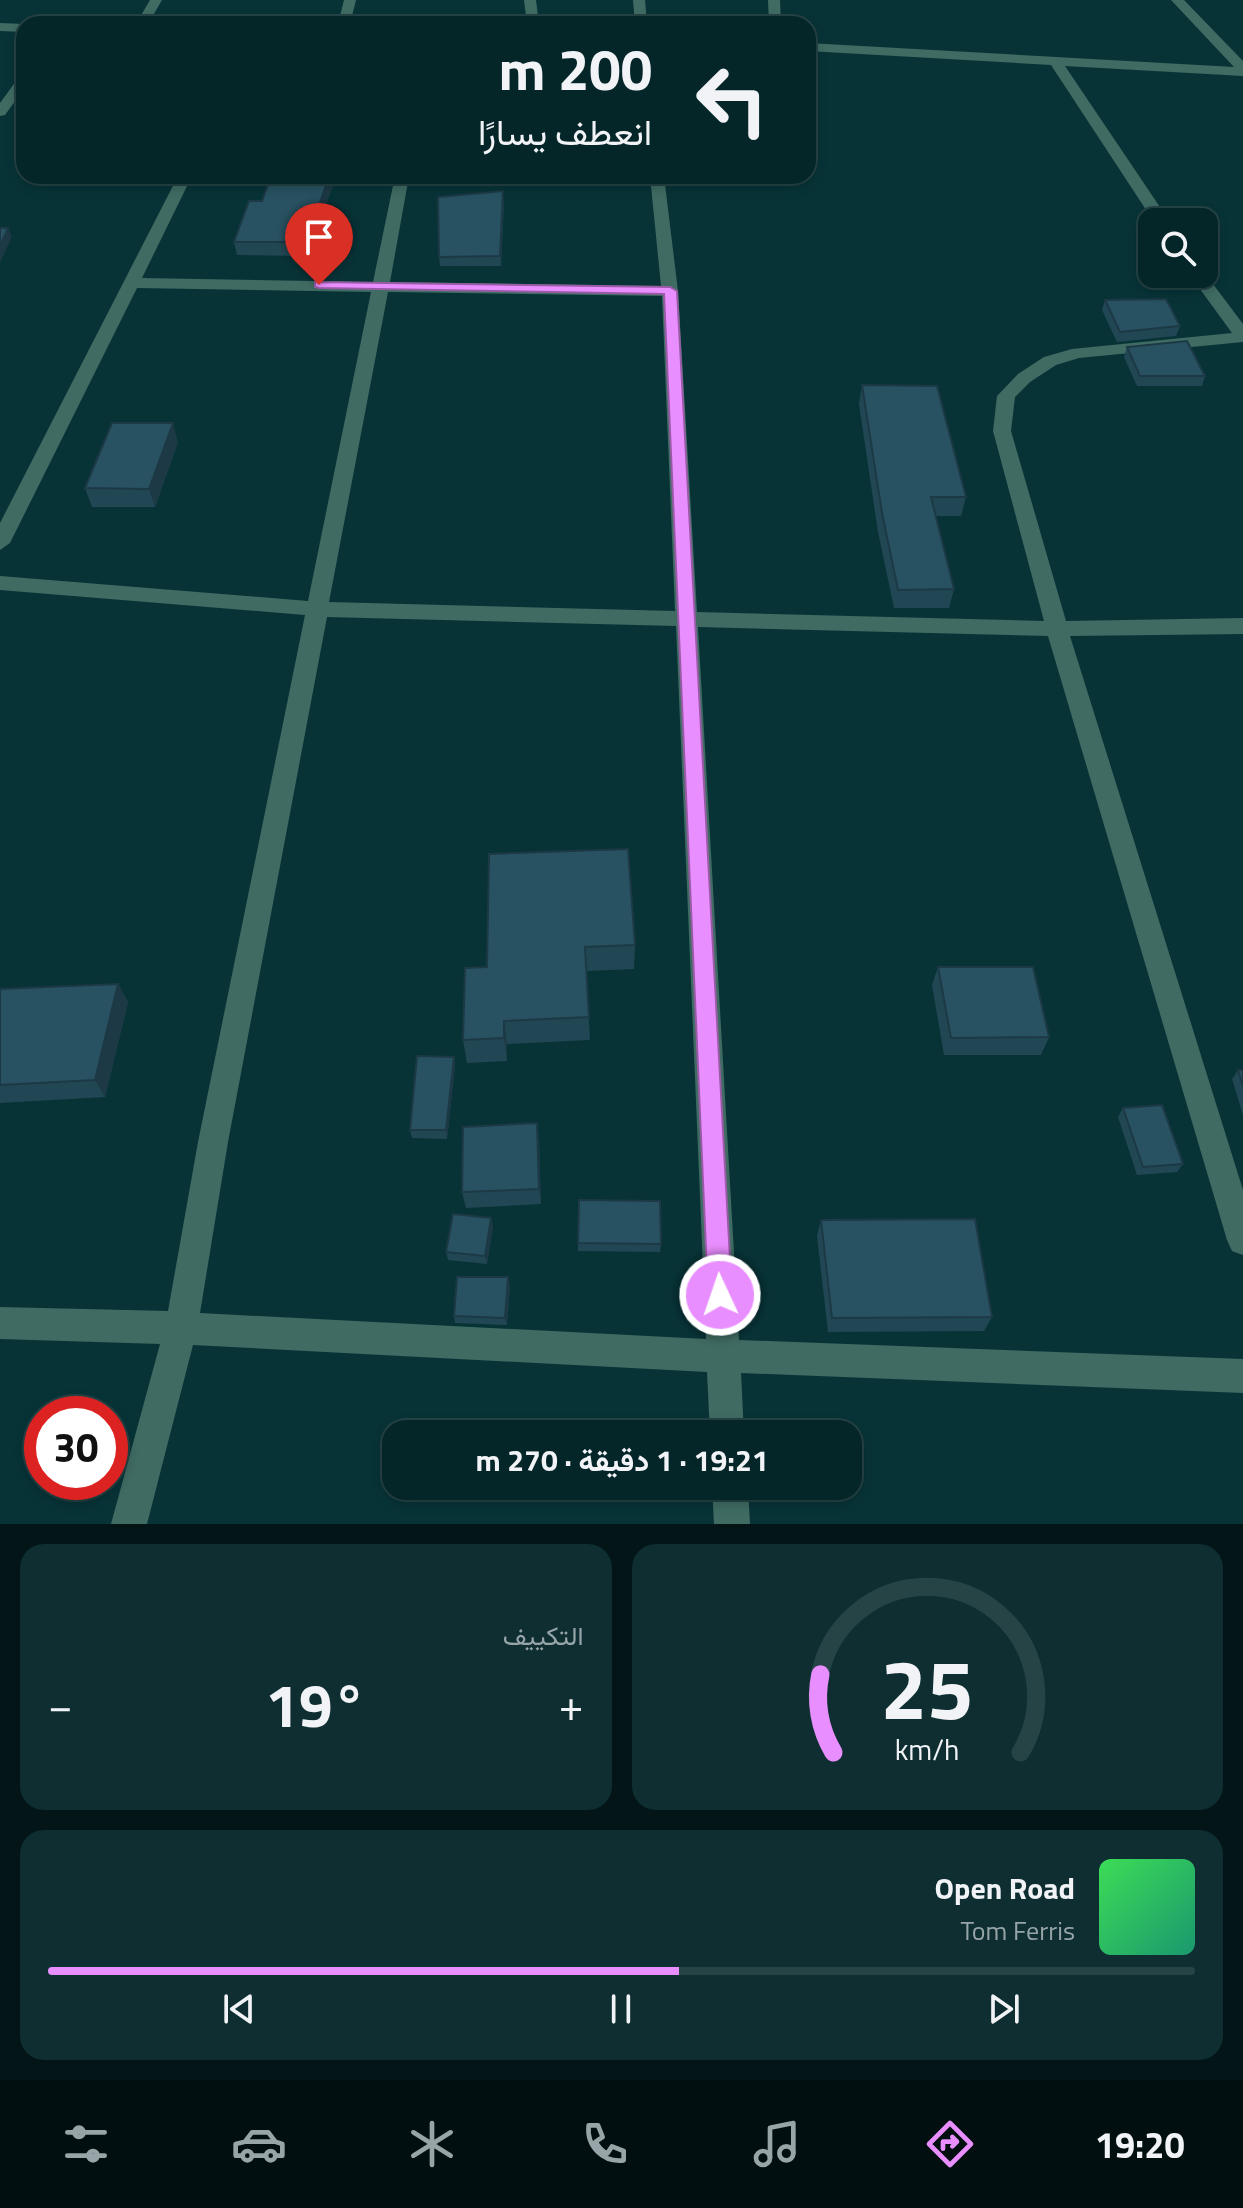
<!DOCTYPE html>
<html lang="ar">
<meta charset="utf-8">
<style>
body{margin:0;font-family:"Titillium Web",Vazirmatn,sans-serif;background:#0e2e31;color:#f1f3f6;direction:rtl;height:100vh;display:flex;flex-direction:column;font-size:30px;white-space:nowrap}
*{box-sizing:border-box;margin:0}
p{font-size:26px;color:#97a5a8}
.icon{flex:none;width:44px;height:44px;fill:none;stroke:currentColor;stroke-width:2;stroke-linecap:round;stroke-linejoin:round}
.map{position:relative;height:1524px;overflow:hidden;direction:ltr}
.details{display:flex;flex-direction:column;gap:20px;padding:20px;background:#031517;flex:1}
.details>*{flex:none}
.banner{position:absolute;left:16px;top:16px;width:800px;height:168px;border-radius:24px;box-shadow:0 4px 12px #0003,0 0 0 2px #264346;direction:rtl;background:#052629;color:#f1f3f6;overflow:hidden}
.controls{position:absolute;left:1138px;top:208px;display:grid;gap:16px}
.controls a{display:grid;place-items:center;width:80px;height:80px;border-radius:16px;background:#052629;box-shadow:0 4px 12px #0003,0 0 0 2px #264346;font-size:40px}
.speed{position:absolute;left:24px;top:1396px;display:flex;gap:16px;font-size:40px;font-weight:700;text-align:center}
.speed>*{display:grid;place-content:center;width:104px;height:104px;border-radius:50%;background:#052629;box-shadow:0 4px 12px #0003,0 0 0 2px #264346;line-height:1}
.speed .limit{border:12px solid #d22;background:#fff;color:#111}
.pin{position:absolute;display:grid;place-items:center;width:68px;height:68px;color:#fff;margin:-82px -34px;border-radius:50% 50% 50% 0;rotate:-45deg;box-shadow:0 0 8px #0007}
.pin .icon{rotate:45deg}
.me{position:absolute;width:88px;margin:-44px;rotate:357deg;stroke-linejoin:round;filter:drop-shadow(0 0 6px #0008)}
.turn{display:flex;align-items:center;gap:28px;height:168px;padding:0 32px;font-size:36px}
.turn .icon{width:104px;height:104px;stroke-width:2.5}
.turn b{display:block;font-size:56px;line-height:68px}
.big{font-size:60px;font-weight:700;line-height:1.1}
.details .tile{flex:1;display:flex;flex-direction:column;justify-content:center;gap:12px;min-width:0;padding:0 28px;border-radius:24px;background:#0e2e31}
.details .dial{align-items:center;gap:0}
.dial svg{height:208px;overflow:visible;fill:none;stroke:#264346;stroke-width:7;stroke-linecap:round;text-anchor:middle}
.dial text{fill:#f1f3f6;stroke:none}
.song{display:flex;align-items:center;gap:24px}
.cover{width:96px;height:96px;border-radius:12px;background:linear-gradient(135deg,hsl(130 70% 55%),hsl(160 70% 35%))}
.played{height:8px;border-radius:4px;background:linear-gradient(90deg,#e98efe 55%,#264346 55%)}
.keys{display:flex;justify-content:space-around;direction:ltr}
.heat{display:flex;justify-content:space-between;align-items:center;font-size:44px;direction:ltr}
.details .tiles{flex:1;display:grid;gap:20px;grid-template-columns:1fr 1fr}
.tile:last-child{grid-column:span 2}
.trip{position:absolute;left:382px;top:1420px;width:480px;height:80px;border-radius:24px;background:#052629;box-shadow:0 4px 12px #0003,0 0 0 2px #264346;font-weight:700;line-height:80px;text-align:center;direction:rtl}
.dock{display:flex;height:128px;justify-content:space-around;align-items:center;background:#020f10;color:#97a5a8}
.dock .icon{width:56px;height:56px}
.dock .active{color:#e98efe}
.dock b{font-size:36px;color:#f1f3f6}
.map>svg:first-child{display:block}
</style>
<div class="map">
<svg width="1243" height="1524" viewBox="0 0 1243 1524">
<rect width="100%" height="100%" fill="#073337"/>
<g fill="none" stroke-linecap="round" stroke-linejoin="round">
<g fill="#3f6b63" fill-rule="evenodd">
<polygon points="150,0 162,0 148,24 136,24"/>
<polygon points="344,0 356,0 350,24 338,24"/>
<polygon points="524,0 536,0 539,24 527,24"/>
<polygon points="633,0 645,0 647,24 635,24"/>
<polygon points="768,0 780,0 781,24 769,24"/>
<polygon points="1171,0 1184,0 1243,61 1243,76 1065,66 1170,222 1154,222 1051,65 808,51 808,43 1234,67"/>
<polygon points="0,23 24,24 24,32 0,31"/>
<polygon points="24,76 24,89 5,115 0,116 0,103 19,77"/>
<path d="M178,176h14l-50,102 231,4 22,-106h14l-19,106 271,4 -11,-110h14l14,115 19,321 347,9 -51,-190 4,-35 21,-22 26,-17 28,-8 160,-16 -43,-59 15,-2 39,52v18l-164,16 -23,7 -26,17 -15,15 -4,34 55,190 177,-3v16l-173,2 173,554v65l-11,-4 -5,-11 -179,-604 -350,-9 41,713 504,19v34l-502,-20 3,61h-34l-3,-62 -514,-27 -46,179h-36l49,-180 -160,-5v-32l168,4 30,-169 107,-527 -305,-25v-14l308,25 63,-309 -234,-4 -127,255 -10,7v-27zM388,292l274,4 13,315 -346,-9zM327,617l349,9 30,713 -506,-26 28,-171z"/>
<polygon points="712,1486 748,1486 750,1524 714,1524"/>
</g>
</g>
<g fill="#224754">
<polygon points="271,176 336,176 312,246 304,246 301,256 237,255 234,242 262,201"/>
<polygon points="504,201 501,266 440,266 439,257"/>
<polygon points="1105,300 1180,326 1176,336 1117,342 1102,310"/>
<polygon points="1127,347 1205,376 1202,386 1137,386 1124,357"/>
<polygon points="862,385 966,497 961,516 936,516 954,589 949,608 894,608 878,532 859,404"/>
<polygon points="178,442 155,507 92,507 85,488"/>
<polygon points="489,854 635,945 634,969 586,971 590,1040 507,1044 507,1061 467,1063 463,1040 487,967"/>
<polygon points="938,967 1049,1037 1041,1055 944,1055 932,985"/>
<polygon points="118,984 128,1002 105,1097 0,1103 0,989"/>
<polygon points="454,1057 455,1066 447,1139 412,1138 410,1130"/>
<polygon points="1238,1070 1243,1070 1243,1115 1232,1079"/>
<polygon points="1123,1108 1183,1164 1177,1172 1137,1175 1118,1117"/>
<polygon points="539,1140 541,1204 466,1208 462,1192"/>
<polygon points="821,1220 992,1317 984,1331 828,1332 817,1236"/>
<polygon points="493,1226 487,1264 448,1260 446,1252"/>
<polygon points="578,1243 661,1244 660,1252 578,1251"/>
<polygon points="510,1285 507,1325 455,1323 454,1316"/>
</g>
<g fill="#1c3945">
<polygon points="329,176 336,176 312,246 310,233"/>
<polygon points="503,191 504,201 501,266 500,256"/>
<polygon points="8,228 12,237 0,263 0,246"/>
<polygon points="302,233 304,246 301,256 298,242"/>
<polygon points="173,423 178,442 155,507 149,489"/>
<polygon points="118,984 128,1002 105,1097 95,1080"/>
<polygon points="504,1021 507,1044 507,1061 504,1038"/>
<polygon points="454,1057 455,1066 447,1139 446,1130"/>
<polygon points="537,1123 539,1140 541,1204 539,1189"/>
<polygon points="491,1218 493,1226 487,1264 485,1256"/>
<polygon points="508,1277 510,1285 507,1325 505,1318"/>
</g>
<g fill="#285262" stroke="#1c3945" stroke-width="2">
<polygon points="271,176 329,176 310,233 302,233 298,242 234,242 249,201 262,201"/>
<polygon points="503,191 500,256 439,257 438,197"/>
<polygon points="0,228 8,228 0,246"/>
<polygon points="1166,299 1180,326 1120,332 1105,300"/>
<polygon points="1187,341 1205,376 1140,376 1127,347"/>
<polygon points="862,385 937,386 966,497 931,497 954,589 898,590 882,513"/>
<polygon points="112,423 173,423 149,489 85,488"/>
<polygon points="628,849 635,945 585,947 589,1017 504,1021 504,1038 463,1040 465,968 487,967 489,854"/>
<polygon points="938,967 1033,967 1049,1037 951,1038"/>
<polygon points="118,984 95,1080 0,1085 0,989"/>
<polygon points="417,1056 454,1057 446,1130 410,1130"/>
<polygon points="1238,1070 1243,1070 1243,1086"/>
<polygon points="1162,1105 1183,1164 1143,1167 1123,1108"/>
<polygon points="537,1123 539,1189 462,1192 463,1127"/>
<polygon points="579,1200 660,1201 661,1244 578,1243"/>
<polygon points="453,1214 491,1218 485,1256 446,1252"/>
<polygon points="975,1219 992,1317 832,1318 821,1220"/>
<polygon points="457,1277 508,1277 505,1318 454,1316"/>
</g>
<polygon fill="#e98efe" stroke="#975ca5" stroke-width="2" points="315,282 670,287 677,291 732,1295 729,1303 720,1307 712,1303 708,1295 664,294 319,288 315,287"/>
</svg>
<div class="controls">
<a><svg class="icon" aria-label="search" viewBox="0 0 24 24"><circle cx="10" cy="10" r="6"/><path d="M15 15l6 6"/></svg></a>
</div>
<div class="speed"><div class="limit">30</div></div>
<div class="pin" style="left:319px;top:285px;background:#d93025"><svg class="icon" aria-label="arrive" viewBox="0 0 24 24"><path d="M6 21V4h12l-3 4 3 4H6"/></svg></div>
<svg class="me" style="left:720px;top:1295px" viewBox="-20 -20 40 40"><circle r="17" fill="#e98efe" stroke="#fff" stroke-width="3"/><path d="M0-11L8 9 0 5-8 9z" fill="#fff"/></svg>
<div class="trip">19:21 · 1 دقيقة · 270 m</div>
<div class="banner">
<div class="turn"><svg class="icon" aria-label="left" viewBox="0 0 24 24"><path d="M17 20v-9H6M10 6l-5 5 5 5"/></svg><div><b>200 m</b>انعطف يسارًا</div></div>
</div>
</div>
<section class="details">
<div class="tiles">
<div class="tile dial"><svg viewBox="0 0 100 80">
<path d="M14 69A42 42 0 1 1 86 69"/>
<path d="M14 69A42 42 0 0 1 9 39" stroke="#e98efe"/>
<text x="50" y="56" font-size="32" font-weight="700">25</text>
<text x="50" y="72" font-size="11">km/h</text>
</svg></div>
<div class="tile"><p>التكييف</p>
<div class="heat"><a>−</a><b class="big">19°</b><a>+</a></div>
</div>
<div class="tile">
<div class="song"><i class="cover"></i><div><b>Open Road</b><p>Tom Ferris</p></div></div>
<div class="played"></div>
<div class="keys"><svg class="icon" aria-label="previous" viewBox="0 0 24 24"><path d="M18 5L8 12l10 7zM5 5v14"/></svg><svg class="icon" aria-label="pause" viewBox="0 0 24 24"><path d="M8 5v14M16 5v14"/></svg><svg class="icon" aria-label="next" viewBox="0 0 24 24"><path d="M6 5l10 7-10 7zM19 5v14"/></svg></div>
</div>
</div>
</section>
<nav class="dock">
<b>19:20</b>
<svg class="icon active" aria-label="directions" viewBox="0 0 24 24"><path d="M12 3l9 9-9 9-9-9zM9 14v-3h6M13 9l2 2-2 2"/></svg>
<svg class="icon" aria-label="music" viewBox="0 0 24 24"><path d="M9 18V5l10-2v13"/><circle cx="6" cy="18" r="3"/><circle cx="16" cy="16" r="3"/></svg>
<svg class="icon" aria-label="phone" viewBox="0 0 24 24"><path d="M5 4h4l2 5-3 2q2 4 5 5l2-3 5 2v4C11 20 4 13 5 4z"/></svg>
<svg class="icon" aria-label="climate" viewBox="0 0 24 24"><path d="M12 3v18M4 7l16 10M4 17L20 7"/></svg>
<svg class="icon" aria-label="car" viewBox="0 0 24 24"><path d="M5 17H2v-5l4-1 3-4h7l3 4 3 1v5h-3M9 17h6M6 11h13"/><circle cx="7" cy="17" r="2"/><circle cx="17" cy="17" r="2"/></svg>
<svg class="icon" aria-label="filters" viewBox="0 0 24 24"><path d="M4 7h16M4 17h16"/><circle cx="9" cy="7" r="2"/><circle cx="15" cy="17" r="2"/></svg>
</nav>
